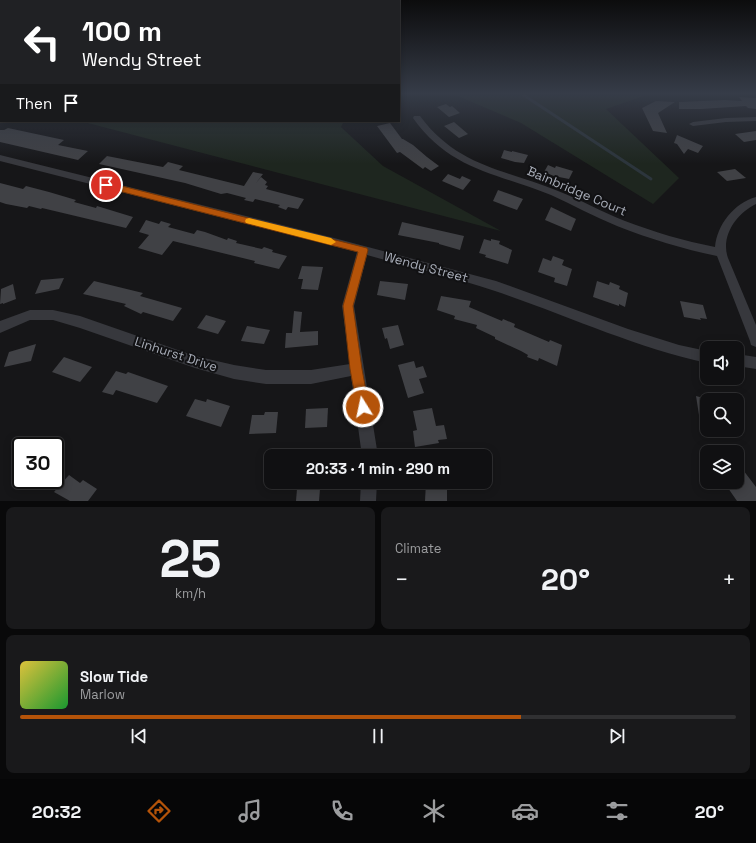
<!DOCTYPE html>
<meta charset="utf-8">
<style>
body{margin:0;font-family:"Space Grotesk",sans-serif;background:#19191b;color:#f1f3f6;height:100vh;display:flex;flex-direction:column;font-size:15px;white-space:nowrap}
*{box-sizing:border-box;margin:0}
p{font-size:13px;color:#9c9d9f}
.icon{flex:none;width:22px;height:22px;fill:none;stroke:currentColor;stroke-width:2;stroke-linecap:round;stroke-linejoin:round}
.map{position:relative;height:501px;overflow:hidden}
.side{display:flex;flex-direction:column;gap:6px;padding:6px;background:#09090a;flex:1}
.side>*{flex:none}
.guide{position:absolute;left:0px;top:0px;width:400px;height:122px;box-shadow:0 2px 10px #0003,0 0 0 1px #303032;background:#202124;color:#fff;overflow:hidden}
.fabs{position:absolute;left:700px;top:341px;display:grid;gap:8px}
.fabs a{display:grid;place-items:center;width:44px;height:44px;border-radius:8px;background:#101012;box-shadow:0 2px 10px #0003,0 0 0 1px #303032;font-size:20px}
.speed{position:absolute;left:12px;top:437px;display:flex;gap:8px;font-size:20px;font-weight:700;text-align:center}
.speed>*{display:grid;place-content:center;width:52px;height:52px;border-radius:50%;background:#101012;box-shadow:0 2px 10px #0003,0 0 0 1px #303032;line-height:1}
.speed .limit{border:2px solid #111;border-radius:6px;background:#fff;color:#111}
.pin{position:absolute;display:grid;place-items:center;width:34px;height:34px;color:#fff;margin:-17px;border:2px solid #fff;border-radius:50%;box-shadow:0 1px 4px #0007}
.me{position:absolute;width:44px;margin:-22px;rotate:350deg;stroke-linejoin:round;filter:drop-shadow(0 0 3px #0008)}
.turn{display:flex;align-items:center;gap:14px;height:84px;padding:0 16px;font-size:18px}
.turn .icon{width:52px;height:52px;stroke-width:2.5}
.turn b{display:block;font-size:28px;line-height:34px}
.then{display:flex;align-items:center;height:38px;padding:0 16px;background:#0003;gap:8px;font-size:15px}
.big{font-size:30px;font-weight:600;line-height:1.1}
.side .tile{flex:1;display:flex;flex-direction:column;justify-content:center;gap:6px;min-width:0;padding:0 14px;border-radius:8px;background:#19191b}
.side .dial{align-items:center;gap:0}
.dial b{font-size:52px;line-height:1}
.song{display:flex;align-items:center;gap:12px}
.cover{width:48px;height:48px;border-radius:6px;background:linear-gradient(135deg,hsl(50 70% 55%),hsl(130 70% 35%))}
.played{height:4px;border-radius:2px;background:linear-gradient(90deg,#b45309 70%,#303032 70%)}
.keys{display:flex;justify-content:space-around;direction:ltr}
.heat{display:flex;justify-content:space-between;align-items:center;font-size:22px;direction:ltr}
.side .tiles{flex:1;display:grid;gap:6px;grid-template-columns:1fr 1fr}
.tile:last-child{grid-column:span 2}
.trip{position:absolute;left:264px;top:449px;width:228px;height:40px;border-radius:8px;background:#101012;box-shadow:0 2px 10px #0003,0 0 0 1px #303032;font-weight:600;line-height:40px;text-align:center}
.dock{display:flex;height:64px;justify-content:space-around;align-items:center;background:#060607;color:#9c9d9f}
.dock .icon{width:28px;height:28px}
.dock .on{color:#b45309}
.dock b{font-size:18px;color:#f1f3f6}
.map>svg:first-child{display:block}
</style>
<div class="map">
<svg width="756" height="501" viewBox="0 0 756 501">
<rect width="100%" height="100%" fill="#161618"/>
<g fill="#1e261f">
<polygon points="453,94 696,94 650,94 606,109 679,178 653,204 521,123"/>
<polygon points="80,121 344,121 341,127 383,166 501,231"/>
</g>
<g fill="none" stroke-linecap="round" stroke-linejoin="round">
<polyline stroke="#2c353c" stroke-width="3" points="522,94 651,179"/>
</g>
<g fill="#404145">
<polygon points="739,97 756,98 756,109 748,108 746,106 701,109 679,109 679,102 725,100 742,101"/>
<polygon points="656,101 675,102 658,113 667,133 653,131 642,108"/>
<polygon points="446,104 450,107 452,106 460,113 449,117 437,107"/>
<polygon points="454,122 468,134 459,138 444,126"/>
<polygon points="390,123 402,139 403,139 413,145 427,157 439,166 431,171 425,167 423,169 400,152 397,153 377,126"/>
<polygon points="8,128 64,140 58,145 88,151 78,160 0,142 0,130 4,130"/>
<polygon points="756,131 756,140 744,142 735,134"/>
<polygon points="677,135 703,146 698,153 688,149 684,154 677,144 674,143"/>
<polygon points="504,150 512,152 512,151 528,155 524,163 515,162 501,158"/>
<polygon points="107,156 163,167 168,162 183,166 179,170 244,186 253,172 263,174 256,183 261,177 267,182 265,185 268,186 266,189 304,199 298,209 288,207 286,210 278,207 280,205 255,199 253,202 244,200 246,198 227,193 221,194 185,183 99,164"/>
<polygon points="548,165 555,168 556,166 573,171 569,179 554,176 544,172"/>
<polygon points="735,169 746,178 727,181 717,172"/>
<polygon points="448,174 460,179 462,176 471,180 463,190 442,181"/>
<polygon points="0,183 23,189 26,186 49,192 76,200 74,202 96,208 97,206 133,217 126,228 42,208 41,209 29,206 27,208 6,204 0,202"/>
<polygon points="498,190 523,199 517,210 493,201"/>
<polygon points="551,207 576,219 571,231 545,220"/>
<polygon points="146,220 159,224 161,221 171,224 168,227 194,234 197,230 205,232 227,240 228,238 237,241 236,243 262,249 264,247 273,250 272,252 287,256 279,269 254,263 255,261 173,241 162,255 138,248 149,235 139,232"/>
<polygon points="402,222 464,236 460,250 439,244 439,243 398,235"/>
<polygon points="484,239 491,241 491,239 500,241 499,244 512,250 508,264 485,257 486,255 479,253"/>
<polygon points="553,256 564,260 562,265 572,269 567,286 554,282 555,278 538,272 543,258 551,261"/>
<polygon points="302,266 323,267 318,290 301,289 303,279 298,279"/>
<polygon points="64,278 59,289 35,294 41,280"/>
<polygon points="94,281 143,293 140,296 182,308 173,321 143,312 141,314 124,306 126,304 83,294"/>
<polygon points="380,281 408,284 405,300 377,295"/>
<polygon points="597,281 609,285 610,282 620,286 619,289 628,293 625,307 619,304 619,306 593,297"/>
<polygon points="13,284 16,299 3,304 3,303 0,304 1,289"/>
<polygon points="441,296 471,301 469,307 502,321 503,319 515,324 514,327 549,342 550,340 562,345 557,366 539,358 538,361 527,357 528,355 521,351 495,339 495,337 476,328 477,325 454,319 455,316 437,310"/>
<polygon points="680,301 703,305 707,319 700,318 701,320 684,317"/>
<polygon points="294,311 302,312 300,332 318,331 318,345 285,348 286,333 292,333"/>
<polygon points="206,315 226,321 218,334 197,328"/>
<polygon points="398,325 404,345 390,349 387,338 385,339 382,328"/>
<polygon points="247,326 270,330 264,344 241,341"/>
<polygon points="36,344 31,361 4,367 9,352"/>
<polygon points="64,357 92,367 80,382 52,372"/>
<polygon points="414,361 416,368 423,366 427,377 419,379 424,393 408,398 398,365"/>
<polygon points="116,371 126,374 128,372 168,386 157,403 116,390 113,395 102,392"/>
<polygon points="696,396 707,399 707,417 699,415"/>
<polygon points="195,399 206,402 207,399 230,406 221,427 186,416"/>
<polygon points="328,408 327,427 305,428 306,409"/>
<polygon points="432,408 436,426 444,425 447,439 438,440 439,443 415,447 413,431 417,430 413,411"/>
<polygon points="265,412 278,412 276,433 249,434 252,415 264,415"/>
<polygon points="737,462 756,487 756,501 737,501 728,488 737,484"/>
<polygon points="69,475 80,483 83,480 97,489 88,501 70,501 54,492"/>
<polygon points="426,482 447,482 447,501 425,501"/>
<polygon points="297,489 320,489 319,501 296,501"/>
</g>
<g fill="none" stroke-linecap="round" stroke-linejoin="round">
<g fill="#37383d" fill-rule="evenodd">
<path d="M414,116h6c38,51 84,53 138,75 23,9 44,21 67,30 29,11 59,20 90,26 2,-22 19,-44 41,-50v7c-19,9 -36,32 -28,54l28,67v22l-5,-2 -1,-4 -33,-85c-34,-7 -67,-17 -100,-30 -22,-9 -44,-21 -66,-31 -55,-22 -101,-25 -138,-77z"/>
<polygon points="756,117 756,121 726,122 693,126 689,124 693,122 726,118"/>
<path d="M0,155l334,83 162,43 132,48 51,16 28,6v12c-73,-16 -141,-48 -212,-72 -41,-14 -85,-24 -128,-36l-13,51 24,150h-16l-11,-80 -40,8h-45l-32,-5 -39,-11 -115,-40 -27,-8h-23l-30,13v-12l30,-11h23l27,6 115,40 39,9 32,5h45l39,-6 -8,-58 15,-54 -357,-91z"/>
<polygon points="737,354 756,357 756,369 737,366"/>
<polygon points="361,482 377,482 376,501 360,501"/>
</g>
</g>
<linearGradient id="sky" x2="0" y2="1"><stop stop-color="#0c0c0d"/><stop offset="0.57" stop-color="#363c48"/><stop offset="1" stop-color="#363c48" stop-opacity="0"/></linearGradient>
<rect width="756" height="164" fill="url(#sky)"/>
<polygon fill="#b45309" stroke="#753606" points="106,182 367,248 368,250 353,306 362,369 369,407 367,411 363,413 359,411 357,407 350,369 343,306 358,252 103,187 103,183"/>
<polygon fill="#f59e0b" points="249,218 331,238 336,242 331,245 246,223 245,221 246,219"/>
<g text-anchor="middle" dominant-baseline="central" stroke-width="4" stroke-linejoin="round" paint-order="stroke">
<g font-size="13" fill="#a8adb8" stroke="#111113">
<text transform="translate(577 191) rotate(23)">Bainbridge Court</text>
<text transform="translate(426 267) rotate(15)">Wendy Street</text>
<text transform="translate(176 354) rotate(18)">Linhurst Drive</text>
</g>
</g>
</svg>
<div class="fabs">
<a><svg class="icon" aria-label="sound" viewBox="0 0 24 24"><path d="M4 9h4l5-4v14l-5-4H4zM17 9q2 3 0 6"/></svg></a>
<a><svg class="icon" aria-label="search" viewBox="0 0 24 24"><circle cx="10" cy="10" r="6"/><path d="M15 15l6 6"/></svg></a>
<a><svg class="icon" aria-label="layers" viewBox="0 0 24 24"><path d="M12 4l9 5-9 5-9-5zM3 14l9 5 9-5"/></svg></a>
</div>
<div class="speed"><div class="limit">30</div></div>
<div class="pin" style="left:106px;top:185px;background:#d93025"><svg class="icon" aria-label="arrive" viewBox="0 0 24 24"><path d="M6 21V4h12l-3 4 3 4H6"/></svg></div>
<svg class="me" style="left:363px;top:407px" viewBox="-20 -20 40 40"><circle r="17" fill="#b45309" stroke="#fff" stroke-width="3"/><path d="M0-11L8 9 0 5-8 9z" fill="#fff"/></svg>
<div class="trip">20:33 · 1 min · 290 m</div>
<div class="guide">
<div class="turn"><svg class="icon" aria-label="left" viewBox="0 0 24 24"><path d="M17 20v-9H6M10 6l-5 5 5 5"/></svg><div><b>100 m</b>Wendy Street</div></div>
<div class="then">Then<svg class="icon" aria-label="arrive" viewBox="0 0 24 24"><path d="M6 21V4h12l-3 4 3 4H6"/></svg></div>
</div>
</div>
<section class="side">
<div class="tiles">
<div class="tile dial"><b>25</b><p>km/h</p></div>
<div class="tile"><p>Climate</p>
<div class="heat"><a>−</a><b class="big">20°</b><a>+</a></div>
</div>
<div class="tile">
<div class="song"><i class="cover"></i><div><b>Slow Tide</b><p>Marlow</p></div></div>
<div class="played"></div>
<div class="keys"><svg class="icon" aria-label="previous" viewBox="0 0 24 24"><path d="M18 5L8 12l10 7zM5 5v14"/></svg><svg class="icon" aria-label="pause" viewBox="0 0 24 24"><path d="M8 5v14M16 5v14"/></svg><svg class="icon" aria-label="next" viewBox="0 0 24 24"><path d="M6 5l10 7-10 7zM19 5v14"/></svg></div>
</div>
</div>
</section>
<nav class="dock">
<b>20:32</b>
<svg class="icon on" aria-label="directions" viewBox="0 0 24 24"><path d="M12 3l9 9-9 9-9-9zM9 14v-3h6M13 9l2 2-2 2"/></svg>
<svg class="icon" aria-label="music" viewBox="0 0 24 24"><path d="M9 18V5l10-2v13"/><circle cx="6" cy="18" r="3"/><circle cx="16" cy="16" r="3"/></svg>
<svg class="icon" aria-label="phone" viewBox="0 0 24 24"><path d="M5 4h4l2 5-3 2q2 4 5 5l2-3 5 2v4C11 20 4 13 5 4z"/></svg>
<svg class="icon" aria-label="climate" viewBox="0 0 24 24"><path d="M12 3v18M4 7l16 10M4 17L20 7"/></svg>
<svg class="icon" aria-label="car" viewBox="0 0 24 24"><path d="M5 17H2v-5l4-1 3-4h7l3 4 3 1v5h-3M9 17h6M6 11h13"/><circle cx="7" cy="17" r="2"/><circle cx="17" cy="17" r="2"/></svg>
<svg class="icon" aria-label="filters" viewBox="0 0 24 24"><path d="M4 7h16M4 17h16"/><circle cx="9" cy="7" r="2"/><circle cx="15" cy="17" r="2"/></svg>
<b>20°</b>
</nav>
